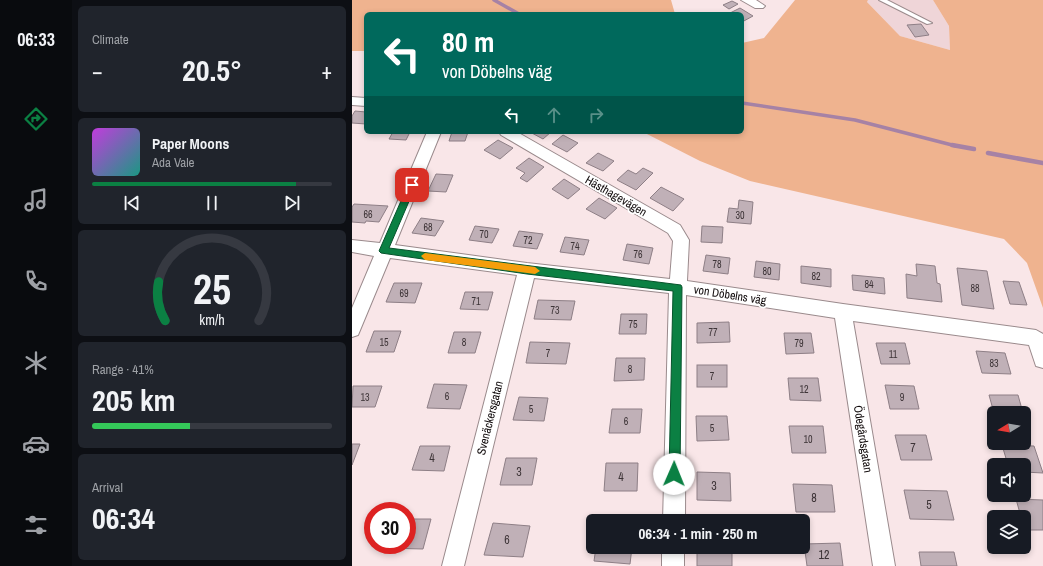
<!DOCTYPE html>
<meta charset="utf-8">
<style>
body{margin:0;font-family:"Archivo Narrow",sans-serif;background:#20242c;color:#f1f3f6;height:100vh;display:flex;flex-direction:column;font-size:15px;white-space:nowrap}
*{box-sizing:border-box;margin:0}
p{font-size:13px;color:#9ea1a6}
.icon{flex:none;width:22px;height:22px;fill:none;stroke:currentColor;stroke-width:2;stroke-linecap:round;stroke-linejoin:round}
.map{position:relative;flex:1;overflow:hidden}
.sheet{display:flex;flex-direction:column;gap:6px;padding:6px;background:#0d0f14;width:280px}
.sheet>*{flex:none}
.guide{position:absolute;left:12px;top:12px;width:380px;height:122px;border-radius:6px;box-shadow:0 2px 6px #0003;background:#00695c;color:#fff;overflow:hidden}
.needle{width:26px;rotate:259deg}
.controls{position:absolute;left:635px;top:406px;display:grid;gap:8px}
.controls a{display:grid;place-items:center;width:44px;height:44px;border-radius:6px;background:#171b24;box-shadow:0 2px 6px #0003;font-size:20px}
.speed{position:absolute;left:12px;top:502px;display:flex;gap:8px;font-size:20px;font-weight:700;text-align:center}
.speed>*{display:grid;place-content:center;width:52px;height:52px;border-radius:50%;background:#171b24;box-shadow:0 2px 6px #0003;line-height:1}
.speed .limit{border:6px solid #d22;background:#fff;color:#111}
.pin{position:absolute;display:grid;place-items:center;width:34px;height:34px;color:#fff;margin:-17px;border-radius:8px;box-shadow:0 2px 6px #0006}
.me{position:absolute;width:44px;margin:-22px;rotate:1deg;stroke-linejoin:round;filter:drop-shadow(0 0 3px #0008)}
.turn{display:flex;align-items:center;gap:14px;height:84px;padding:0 12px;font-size:18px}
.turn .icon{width:52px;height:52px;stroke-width:2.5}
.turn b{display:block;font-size:28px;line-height:34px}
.lanes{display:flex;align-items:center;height:38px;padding:0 12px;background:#0003;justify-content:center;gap:20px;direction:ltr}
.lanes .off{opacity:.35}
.big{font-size:30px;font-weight:700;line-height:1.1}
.sheet .tile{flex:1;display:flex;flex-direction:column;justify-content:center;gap:6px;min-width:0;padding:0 14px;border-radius:6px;background:#20242c}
.sheet .dial{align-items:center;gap:0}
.dial svg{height:104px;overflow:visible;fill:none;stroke:#363941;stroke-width:7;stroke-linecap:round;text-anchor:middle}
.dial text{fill:#f1f3f6;stroke:none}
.song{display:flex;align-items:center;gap:12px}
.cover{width:48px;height:48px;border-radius:6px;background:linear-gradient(135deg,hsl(290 70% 55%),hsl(170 70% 35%))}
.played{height:4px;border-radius:2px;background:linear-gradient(90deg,#0b8043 85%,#363941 85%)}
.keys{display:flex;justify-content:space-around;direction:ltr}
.heat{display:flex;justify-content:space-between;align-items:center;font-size:22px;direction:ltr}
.charge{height:6px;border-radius:3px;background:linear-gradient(90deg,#34c759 41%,#363941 0)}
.trip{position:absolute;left:234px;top:514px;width:224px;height:40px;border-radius:6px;background:#171b24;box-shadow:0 2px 6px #0003;font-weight:700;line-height:40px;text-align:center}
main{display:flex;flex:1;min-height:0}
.tabs{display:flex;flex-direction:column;width:72px;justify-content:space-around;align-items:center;background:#090b0e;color:#9ea1a6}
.tabs .icon{width:28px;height:28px}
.tabs .current{color:#0b8043}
.tabs b{font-size:18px;color:#f1f3f6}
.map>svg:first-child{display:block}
</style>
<main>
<nav class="tabs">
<b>06:33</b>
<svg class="icon current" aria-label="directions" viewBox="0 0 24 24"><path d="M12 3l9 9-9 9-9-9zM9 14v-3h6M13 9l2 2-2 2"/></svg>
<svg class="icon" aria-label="music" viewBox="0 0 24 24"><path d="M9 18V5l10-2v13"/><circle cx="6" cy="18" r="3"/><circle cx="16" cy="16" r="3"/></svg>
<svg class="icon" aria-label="phone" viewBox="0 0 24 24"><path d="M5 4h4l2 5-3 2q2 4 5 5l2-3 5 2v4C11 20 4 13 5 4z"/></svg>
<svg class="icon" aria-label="climate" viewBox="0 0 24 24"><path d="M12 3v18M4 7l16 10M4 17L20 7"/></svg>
<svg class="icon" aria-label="car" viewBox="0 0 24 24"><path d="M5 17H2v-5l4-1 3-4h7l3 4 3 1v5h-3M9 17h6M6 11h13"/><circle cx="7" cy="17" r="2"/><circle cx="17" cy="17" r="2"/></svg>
<svg class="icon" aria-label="filters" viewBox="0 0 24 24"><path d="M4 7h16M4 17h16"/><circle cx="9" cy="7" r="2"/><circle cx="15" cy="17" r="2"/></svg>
</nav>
<section class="sheet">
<div class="tile"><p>Climate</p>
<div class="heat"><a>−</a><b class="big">20.5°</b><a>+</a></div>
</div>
<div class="tile">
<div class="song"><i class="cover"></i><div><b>Paper Moons</b><p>Ada Vale</p></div></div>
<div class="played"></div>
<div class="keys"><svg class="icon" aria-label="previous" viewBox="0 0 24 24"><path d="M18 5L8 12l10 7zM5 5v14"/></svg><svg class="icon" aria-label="pause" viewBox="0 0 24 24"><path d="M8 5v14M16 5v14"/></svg><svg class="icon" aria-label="next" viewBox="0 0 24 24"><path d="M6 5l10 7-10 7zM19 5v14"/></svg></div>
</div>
<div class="tile dial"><svg viewBox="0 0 100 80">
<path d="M14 69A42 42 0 1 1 86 69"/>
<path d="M14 69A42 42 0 0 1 9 39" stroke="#0b8043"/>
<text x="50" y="56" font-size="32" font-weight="700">25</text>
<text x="50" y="72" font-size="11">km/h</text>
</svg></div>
<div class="tile"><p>Range · 41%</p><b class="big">205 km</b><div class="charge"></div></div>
<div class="tile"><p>Arrival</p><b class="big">06:34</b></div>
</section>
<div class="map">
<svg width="691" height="566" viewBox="0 0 691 566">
<rect width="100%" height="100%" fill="#f9e6e8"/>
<polygon fill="#efd5d8" points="516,0 581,0 597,26 598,50 548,36 515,2"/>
<g fill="#efb38f">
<polygon points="0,0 319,0 323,14 14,14 14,51 0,51"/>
<polygon points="443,0 516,0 515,2 548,36 598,50 597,26 581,0 691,0 691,308 675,263 652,239 398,181 348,161 291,132 390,132 390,43 412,38"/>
</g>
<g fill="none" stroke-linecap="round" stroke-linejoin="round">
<g stroke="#a682a5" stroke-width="3.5">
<polyline points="142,0 167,14"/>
<polyline points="390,103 503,120 604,146"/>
</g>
<g stroke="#a682a5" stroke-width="4.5">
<polyline points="600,145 622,149"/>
<polyline points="636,153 691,163"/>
</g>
</g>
<g fill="#c0b0b7" stroke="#8e7f86">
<polygon points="380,1 386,4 377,9 371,5"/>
<polygon points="388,8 401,16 390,22 390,14 376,14"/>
<polygon points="569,24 577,35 563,37 555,25"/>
<polygon points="3,111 14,112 14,124 0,123 0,116"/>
<polygon points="41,132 58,132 54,140 37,139"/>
<polygon points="100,132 116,132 113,141 97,141"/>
<polygon points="178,132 199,132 191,139"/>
<polygon points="211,135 226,143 215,152 200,144"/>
<polygon points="146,140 161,148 148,159 132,150"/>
<polygon points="246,153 262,161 251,171 234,163"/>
<polygon points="177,158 192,167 175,182 168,178 173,173 164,168"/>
<polygon points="291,168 301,173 284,190 265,180 276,170 284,174"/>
<polygon points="84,174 101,175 94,192 76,191"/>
<polygon points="212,179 228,189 216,199 200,189"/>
<polygon points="309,187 332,199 321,211 298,198"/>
<polygon points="247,198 265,208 253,219 234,209"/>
<polygon points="387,200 401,202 399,224 375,222 377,208 386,209"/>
<polygon points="2,204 36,206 27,222 14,221 13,223 0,222 0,207"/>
<polygon points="69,218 92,221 83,236 60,233"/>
<polygon points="123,226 147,229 140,243 117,240"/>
<polygon points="350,226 371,227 370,243 349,242"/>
<polygon points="167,231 191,234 185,249 161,246"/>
<polygon points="213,237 237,240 232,255 208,252"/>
<polygon points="275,244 301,248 297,264 271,260"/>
<polygon points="354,255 378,258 376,274 351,271"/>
<polygon points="404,261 428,264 427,280 402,277"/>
<polygon points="564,264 583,266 585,283 588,284 590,302 555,298 554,274 565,276"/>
<polygon points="449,266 479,269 479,287 449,283"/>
<polygon points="605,268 635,271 642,309 610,305"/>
<polygon points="500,275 532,278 533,294 501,290"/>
<polygon points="651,281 667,282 675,305 658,304"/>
<polygon points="42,283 70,283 63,303 34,302"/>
<polygon points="113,292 141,292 136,310 108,309"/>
<polygon points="186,300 223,301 219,320 182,319"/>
<polygon points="269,314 295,314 294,334 267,334"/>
<polygon points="377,322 378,342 345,343 345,323"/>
<polygon points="22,331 49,331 42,352 14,352"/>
<polygon points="102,332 129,332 123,353 96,353"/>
<polygon points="432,333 459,333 462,353 434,354"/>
<polygon points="178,342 218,343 214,364 174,363"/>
<polygon points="524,343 553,343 558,364 529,364"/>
<polygon points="624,351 653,353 659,374 630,373"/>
<polygon points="264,358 293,358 292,380 262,381"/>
<rect x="345" y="365" width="30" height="22"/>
<polygon points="436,378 466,378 469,401 438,400"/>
<polygon points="82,384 115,385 108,409 75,408"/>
<polygon points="533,385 562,386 567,409 538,409"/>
<polygon points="1,386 30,386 23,407 0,407"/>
<polygon points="637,395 666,395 671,413 642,413"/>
<polygon points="167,397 196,398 192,421 161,420"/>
<polygon points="260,409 290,409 288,433 257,433"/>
<polygon points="344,416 375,416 377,440 345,441"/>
<polygon points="437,426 471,426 474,453 440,453"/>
<polygon points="543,435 574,435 580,460 549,460"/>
<polygon points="0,444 8,444 0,465"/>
<polygon points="650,445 682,446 691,473 672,472 672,465 656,465"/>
<polygon points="68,446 98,446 92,471 60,470"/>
<polygon points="154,458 185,458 180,485 148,485"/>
<polygon points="254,463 286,463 285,491 252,491"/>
<polygon points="345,472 378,473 379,501 345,500"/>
<polygon points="441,484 480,485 483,512 444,512"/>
<polygon points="552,490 595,491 602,520 558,519"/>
<polygon points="664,499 691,500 691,530 673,530 672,517 669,517"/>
<polygon points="55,519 79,519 71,549 31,548 32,545 55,545"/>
<polygon points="141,523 178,526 171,557 132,555"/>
<polygon points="488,543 491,566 455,566 452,544"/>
<polygon points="244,547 280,547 278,564 242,561"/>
<rect x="345" y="547" width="35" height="19"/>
<polygon points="567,552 602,552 605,566 569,566"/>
</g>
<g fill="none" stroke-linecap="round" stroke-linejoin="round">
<defs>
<polygon id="lane" points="527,0 535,0 580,23 575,24"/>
<g id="street">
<polygon points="389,0 404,0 413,6 411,8 403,8"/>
<polygon points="0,97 14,98 14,106 0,105"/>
<polygon points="75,132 89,132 43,245 175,263 318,279 321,241 316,233 149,135 147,132 165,132 328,225 337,240 335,281 491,304 684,330 691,334 691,368 684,366 677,345 501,321 543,566 521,566 483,318 334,295 333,521 311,521 317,293 182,278 112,566 90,566 165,275 38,258 6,335 0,337 0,308 22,256 0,252 0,240 28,243"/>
<rect x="310" y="547" width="22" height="19"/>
</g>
</defs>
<use href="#lane" stroke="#9a8a8c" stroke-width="2"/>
<use href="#street" stroke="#9a8a8c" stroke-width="2"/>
<use href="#lane" fill="#fff" fill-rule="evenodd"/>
<use href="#street" fill="#fff" fill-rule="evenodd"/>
</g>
<polygon fill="#0b8043" stroke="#07532c" points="60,182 64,185 37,248 329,285 330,287 328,474 326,478 322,480 319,478 317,474 321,291 175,274 29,253 27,251 56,185"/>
<polygon fill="#f59e0b" points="73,253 183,267 188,271 183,274 73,260 69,256"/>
<g text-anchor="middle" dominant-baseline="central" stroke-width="3.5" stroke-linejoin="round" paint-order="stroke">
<g font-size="10" fill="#3d3437">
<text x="16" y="214">66</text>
<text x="388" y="215">30</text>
<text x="76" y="227">68</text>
<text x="132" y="234">70</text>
<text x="176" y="240">72</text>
<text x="223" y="246">74</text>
<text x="286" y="254">76</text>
<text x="365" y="264">78</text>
<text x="415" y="271">80</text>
<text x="464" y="276">82</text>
<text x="517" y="284">84</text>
<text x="623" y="288">88</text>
<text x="52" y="293">69</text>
<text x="124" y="301">71</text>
<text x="203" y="310">73</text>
<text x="281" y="324">75</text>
<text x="361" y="332">77</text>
<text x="32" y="342">15</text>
<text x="112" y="342">8</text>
<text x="447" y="343">79</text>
<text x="196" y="353">7</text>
<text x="541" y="354">11</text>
<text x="642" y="363">83</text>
<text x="278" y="369">8</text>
<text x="360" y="376">7</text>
<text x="452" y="389">12</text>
<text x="95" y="396">6</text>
<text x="13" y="397">13</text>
<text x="550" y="397">9</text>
<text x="179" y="409">5</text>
<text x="274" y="421">6</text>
<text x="360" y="428">5</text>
<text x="456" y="439">10</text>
</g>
<g font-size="12" fill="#110b0c" stroke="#fff">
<text transform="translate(264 196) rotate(30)">Hästhagevägen</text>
<text transform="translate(378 295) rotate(9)">von Döbelns väg</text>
<text transform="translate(138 418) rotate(-76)">Svenäckersgatan</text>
<text transform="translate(511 439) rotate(81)">Ödegårdsgatan</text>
</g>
<g font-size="12" fill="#3d3437">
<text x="561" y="448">7</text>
<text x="80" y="458">4</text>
<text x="167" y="472">3</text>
<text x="269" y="477">4</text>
<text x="362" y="486">3</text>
<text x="462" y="498">8</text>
<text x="577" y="505">5</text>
<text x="155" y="540">6</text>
<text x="472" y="555">12</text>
</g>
</g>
</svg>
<div class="controls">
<a><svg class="needle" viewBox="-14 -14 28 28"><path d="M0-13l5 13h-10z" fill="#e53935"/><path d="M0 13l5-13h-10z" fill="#9ea1a6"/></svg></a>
<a><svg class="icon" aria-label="sound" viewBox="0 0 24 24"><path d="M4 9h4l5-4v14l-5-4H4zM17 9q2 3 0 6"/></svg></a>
<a><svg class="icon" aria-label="layers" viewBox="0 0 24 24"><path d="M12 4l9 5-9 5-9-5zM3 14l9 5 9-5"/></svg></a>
</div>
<div class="speed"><div class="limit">30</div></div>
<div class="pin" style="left:60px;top:185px;background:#d93025"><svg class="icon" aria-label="arrive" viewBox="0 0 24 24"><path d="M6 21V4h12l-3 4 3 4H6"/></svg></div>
<svg class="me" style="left:322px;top:474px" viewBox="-20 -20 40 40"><circle r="19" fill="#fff"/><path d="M0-13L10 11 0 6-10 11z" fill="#0b8043"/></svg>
<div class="trip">06:34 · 1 min · 250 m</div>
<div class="guide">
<div class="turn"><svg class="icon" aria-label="left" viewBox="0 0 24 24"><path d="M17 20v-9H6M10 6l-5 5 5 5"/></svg><div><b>80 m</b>von Döbelns väg</div></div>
<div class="lanes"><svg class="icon" aria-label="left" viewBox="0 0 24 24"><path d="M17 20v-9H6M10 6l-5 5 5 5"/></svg><svg class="icon off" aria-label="ahead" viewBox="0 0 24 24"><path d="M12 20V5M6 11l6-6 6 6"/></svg><svg class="icon off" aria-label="right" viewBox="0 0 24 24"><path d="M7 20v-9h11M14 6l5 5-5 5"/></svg></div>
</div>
</div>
</main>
